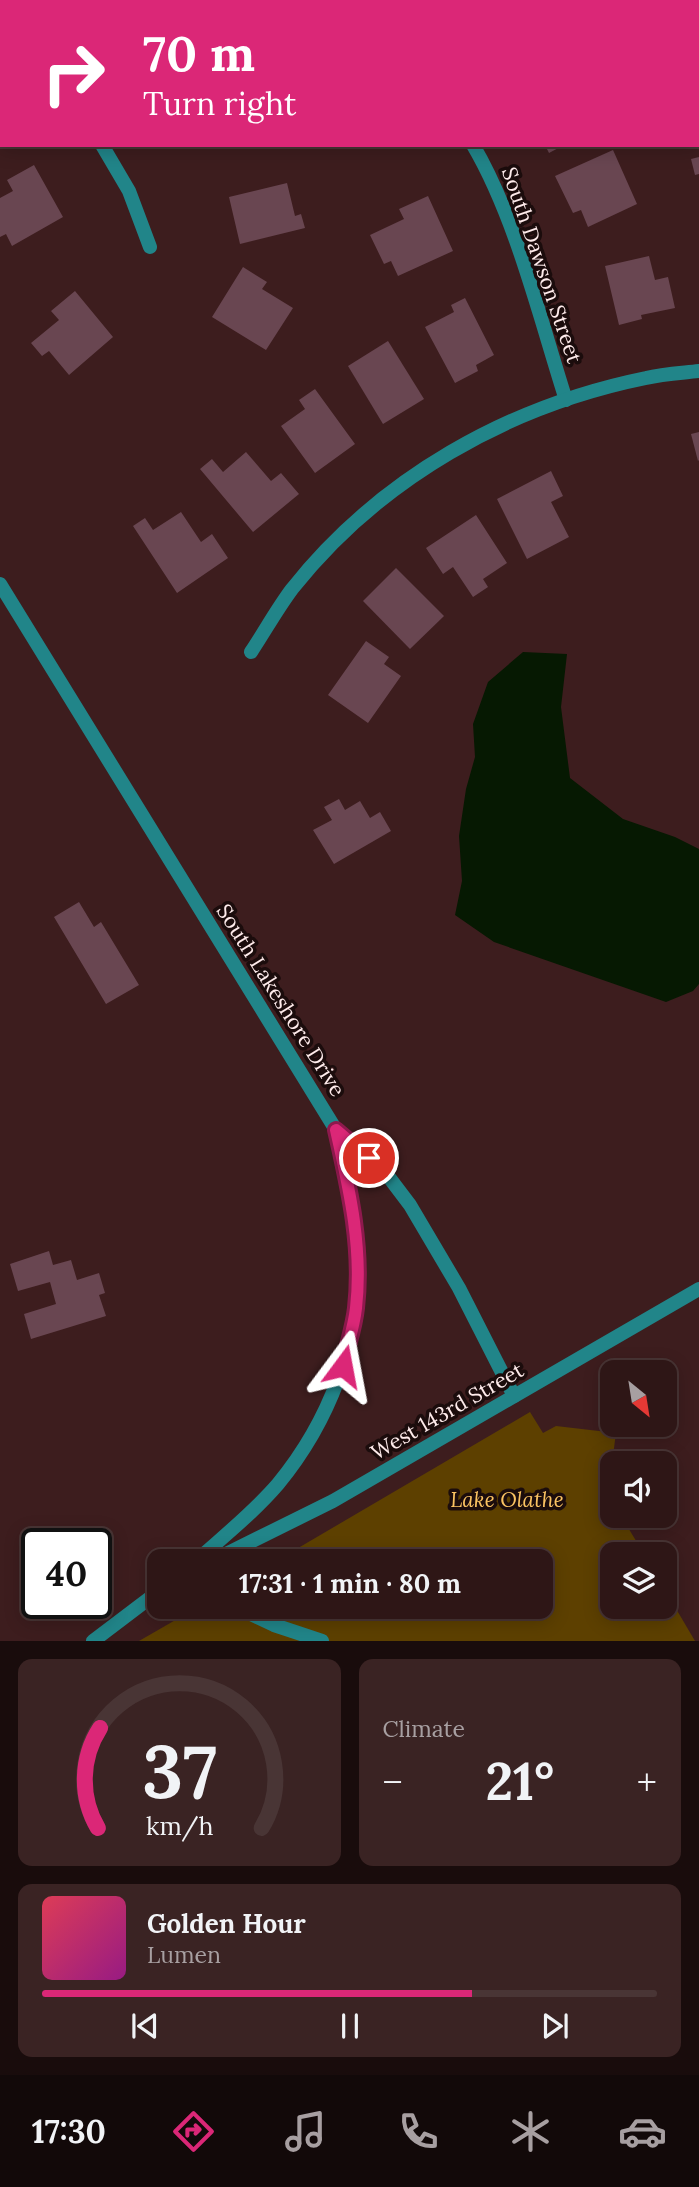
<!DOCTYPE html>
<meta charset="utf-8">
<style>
body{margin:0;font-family:Lora,serif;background:#3a2323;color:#f1f3f6;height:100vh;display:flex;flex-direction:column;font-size:26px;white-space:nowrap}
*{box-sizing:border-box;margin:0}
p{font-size:23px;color:#a79fa1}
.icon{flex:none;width:38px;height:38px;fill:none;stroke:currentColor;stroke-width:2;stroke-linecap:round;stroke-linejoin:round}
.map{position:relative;height:1641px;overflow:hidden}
.sheet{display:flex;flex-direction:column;gap:18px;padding:18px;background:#190c0c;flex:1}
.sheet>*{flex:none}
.banner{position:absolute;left:0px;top:0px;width:700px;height:147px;box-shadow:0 4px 18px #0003,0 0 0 2px #493535;background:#db2777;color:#fff;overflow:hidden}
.needle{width:46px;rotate:150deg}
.controls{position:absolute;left:600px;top:1360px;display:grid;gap:14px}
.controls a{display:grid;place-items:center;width:77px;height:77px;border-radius:14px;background:#2e1616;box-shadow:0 4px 18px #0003,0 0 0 2px #493535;font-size:35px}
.speed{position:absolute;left:21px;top:1528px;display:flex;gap:14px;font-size:35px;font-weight:700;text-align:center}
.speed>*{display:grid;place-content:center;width:91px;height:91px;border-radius:50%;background:#2e1616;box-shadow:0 4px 18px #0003,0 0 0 2px #493535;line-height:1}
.speed .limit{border:4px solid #111;border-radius:10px;background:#fff;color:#111}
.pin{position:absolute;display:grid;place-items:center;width:60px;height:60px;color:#fff;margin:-30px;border:4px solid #fff;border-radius:50%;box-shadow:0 2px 7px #0007}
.me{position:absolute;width:77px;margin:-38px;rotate:13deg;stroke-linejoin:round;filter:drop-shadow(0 0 5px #0008)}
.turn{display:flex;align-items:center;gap:24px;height:147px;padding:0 28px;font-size:32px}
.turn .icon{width:91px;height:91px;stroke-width:2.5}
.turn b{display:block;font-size:49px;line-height:60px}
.big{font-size:52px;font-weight:700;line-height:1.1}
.sheet .card{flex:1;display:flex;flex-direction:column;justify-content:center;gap:10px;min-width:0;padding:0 24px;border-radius:14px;background:#3a2323}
.sheet .dial{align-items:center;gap:0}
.dial svg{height:182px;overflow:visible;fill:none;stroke:#493535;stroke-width:7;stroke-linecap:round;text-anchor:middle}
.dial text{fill:#f1f3f6;stroke:none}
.song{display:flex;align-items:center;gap:21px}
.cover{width:84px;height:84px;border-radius:10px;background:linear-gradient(135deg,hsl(350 70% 55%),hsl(310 70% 35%))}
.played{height:7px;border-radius:4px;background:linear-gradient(90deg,#db2777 70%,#493535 70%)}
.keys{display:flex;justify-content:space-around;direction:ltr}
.heat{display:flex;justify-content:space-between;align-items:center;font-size:38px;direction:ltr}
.sheet .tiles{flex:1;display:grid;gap:18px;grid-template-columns:1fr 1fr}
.card:last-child{grid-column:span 2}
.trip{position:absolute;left:147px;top:1549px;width:406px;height:70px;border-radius:14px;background:#2e1616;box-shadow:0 4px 18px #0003,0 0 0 2px #493535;font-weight:700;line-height:70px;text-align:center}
.tab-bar{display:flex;height:112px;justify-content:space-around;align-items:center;background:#120909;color:#a79fa1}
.tab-bar .icon{width:49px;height:49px}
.tab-bar .current{color:#db2777}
.tab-bar b{font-size:32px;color:#f1f3f6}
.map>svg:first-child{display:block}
</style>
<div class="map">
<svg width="699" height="1641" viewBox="0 0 699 1641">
<rect width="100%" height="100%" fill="#3d1d1e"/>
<polygon fill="#5d4000" points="530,1412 543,1433 556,1426 616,1433 612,1463 612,1516 621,1516 644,1554 612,1554 612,1606 665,1606 665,1590 695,1641 139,1641 198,1607 541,1606 541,1561 276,1561"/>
<polygon fill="#061902" points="523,652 567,654 561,707 570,778 623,819 675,837 699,849 699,984 693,991 666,1002 494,942 455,915 462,881 459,836 466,789 475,757 473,724 488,682"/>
<g fill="#694651">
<polygon points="545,145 564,145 549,153"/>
<polygon points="613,150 637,204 588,227 581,210 573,213 555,176"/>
<polygon points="699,157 699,174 695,175 691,159"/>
<polygon points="34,165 63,217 12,246 6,234 0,237 0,198 13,191 7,180"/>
<polygon points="287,183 295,216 301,214 305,228 240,244 229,197"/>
<polygon points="428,196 453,251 398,276 391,261 384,264 370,235 404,219 399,209"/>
<polygon points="649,256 655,280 668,277 675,308 641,315 642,319 619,325 605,266"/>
<polygon points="243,267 267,282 262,289 293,308 266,350 212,317"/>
<polygon points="75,291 113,337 69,375 49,351 42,356 31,343 59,320 51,311"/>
<polygon points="465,298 494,355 476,365 478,371 455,383 425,327 454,312 451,305"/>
<polygon points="388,341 424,399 383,424 348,366"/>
<polygon points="315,389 355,444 315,473 281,426 305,409 299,400"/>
<polygon points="699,432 699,460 698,461 691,434"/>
<polygon points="246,452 271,481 281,473 299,494 253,532 200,469 212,459 223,472"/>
<polygon points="551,471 563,496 551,502 569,537 527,559 497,499"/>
<polygon points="181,512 201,542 212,534 228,558 177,593 133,526 145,518 153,530"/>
<polygon points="476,515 507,563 483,579 488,587 473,597 453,567 443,574 426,548"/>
<polygon points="396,568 444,616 410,649 363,601"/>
<polygon points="366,641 389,657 384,664 401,676 368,723 328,695"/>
<polygon points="339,799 345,810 360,801 370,818 380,812 391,831 334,864 313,830 332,820 324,807"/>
<polygon points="79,902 94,927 101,922 139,985 106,1004 54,917"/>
<polygon points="49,1251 53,1265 71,1260 77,1280 99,1273 105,1293 99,1295 106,1316 31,1339 24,1314 56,1304 50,1282 18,1291 10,1264"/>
</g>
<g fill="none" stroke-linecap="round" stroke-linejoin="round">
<g stroke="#218589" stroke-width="14">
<polyline points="389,0 390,2"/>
<polyline points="207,2 210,0"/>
<polyline points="0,122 2,121"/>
<polyline points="102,145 129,191 150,247"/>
<path d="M473,145c43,73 67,174 93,255"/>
<path d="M251,652c14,-21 26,-43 41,-63 88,-111 216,-183 354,-211 17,-4 36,-5 53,-7"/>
<polyline points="336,1130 385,1172 410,1205 459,1288 514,1396"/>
<polyline points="212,1561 333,1501 699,1289"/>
<polyline points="234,1606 274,1625 322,1641"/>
</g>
<g stroke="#218589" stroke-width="14">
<path d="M0,584l336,546c10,43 21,87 22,132 2,80 -29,160 -80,222 -24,28 -54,52 -82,77"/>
<polyline points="93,1641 159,1591"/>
</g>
</g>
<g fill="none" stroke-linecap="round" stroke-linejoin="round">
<defs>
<path id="route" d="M343,1366c4,-19 11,-39 13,-58 7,-61 -7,-120 -20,-178l33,28"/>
</defs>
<use href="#route" stroke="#8e194d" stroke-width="18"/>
<use href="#route" stroke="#db2777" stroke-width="12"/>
</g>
<g text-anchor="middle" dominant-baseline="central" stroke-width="7" stroke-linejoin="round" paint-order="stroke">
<g font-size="21" fill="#feebeb" stroke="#1b0c0c">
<text transform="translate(542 265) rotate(71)">South Dawson Street</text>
<text transform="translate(281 1000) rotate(58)">South Lakeshore Drive</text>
<text transform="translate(447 1411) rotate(-30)">West 143rd Street</text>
</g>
<g font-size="21" font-style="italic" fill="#fbc362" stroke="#1b0c0c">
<text x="507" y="1499">Lake Olathe</text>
</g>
</g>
</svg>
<div class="controls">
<a><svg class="needle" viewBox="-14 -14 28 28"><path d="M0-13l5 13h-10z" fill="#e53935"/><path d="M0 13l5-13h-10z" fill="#a79fa1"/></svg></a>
<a><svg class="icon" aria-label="sound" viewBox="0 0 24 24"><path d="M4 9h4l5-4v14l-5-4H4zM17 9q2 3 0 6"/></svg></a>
<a><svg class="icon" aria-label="layers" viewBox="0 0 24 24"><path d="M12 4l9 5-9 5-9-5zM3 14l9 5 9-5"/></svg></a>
</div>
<div class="speed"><div class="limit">40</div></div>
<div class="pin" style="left:369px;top:1158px;background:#d93025"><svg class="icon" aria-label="arrive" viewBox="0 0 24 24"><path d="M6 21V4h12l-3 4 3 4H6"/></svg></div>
<svg class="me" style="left:343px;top:1366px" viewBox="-20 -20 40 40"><path d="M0-17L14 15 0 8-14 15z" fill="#db2777" stroke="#fff" stroke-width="4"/></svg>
<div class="trip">17:31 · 1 min · 80 m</div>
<div class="banner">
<div class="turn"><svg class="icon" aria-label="right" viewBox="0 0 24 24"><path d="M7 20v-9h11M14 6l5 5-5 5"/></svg><div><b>70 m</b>Turn right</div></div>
</div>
</div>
<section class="sheet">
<div class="tiles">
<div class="card dial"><svg viewBox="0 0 100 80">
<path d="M14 69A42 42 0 1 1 86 69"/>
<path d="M14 69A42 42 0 0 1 15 25" stroke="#db2777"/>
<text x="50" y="56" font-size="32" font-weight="700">37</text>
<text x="50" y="72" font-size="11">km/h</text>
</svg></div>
<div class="card"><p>Climate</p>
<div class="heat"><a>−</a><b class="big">21°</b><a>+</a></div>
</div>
<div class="card">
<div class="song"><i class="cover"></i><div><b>Golden Hour</b><p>Lumen</p></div></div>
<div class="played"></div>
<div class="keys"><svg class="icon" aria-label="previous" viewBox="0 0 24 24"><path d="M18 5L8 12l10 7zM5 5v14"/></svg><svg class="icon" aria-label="pause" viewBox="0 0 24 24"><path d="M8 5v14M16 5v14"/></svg><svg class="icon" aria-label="next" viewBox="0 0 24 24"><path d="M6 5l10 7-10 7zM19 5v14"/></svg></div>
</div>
</div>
</section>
<nav class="tab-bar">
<b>17:30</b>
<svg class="icon current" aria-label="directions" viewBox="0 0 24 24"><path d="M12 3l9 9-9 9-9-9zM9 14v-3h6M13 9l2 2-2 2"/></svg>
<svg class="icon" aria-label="music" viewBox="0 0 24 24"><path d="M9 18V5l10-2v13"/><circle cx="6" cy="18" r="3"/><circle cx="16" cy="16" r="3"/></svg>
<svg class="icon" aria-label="phone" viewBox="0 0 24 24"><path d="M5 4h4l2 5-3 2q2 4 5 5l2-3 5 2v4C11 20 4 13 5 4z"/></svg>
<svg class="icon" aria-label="climate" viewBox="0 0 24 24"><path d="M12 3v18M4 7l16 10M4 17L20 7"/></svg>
<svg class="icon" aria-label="car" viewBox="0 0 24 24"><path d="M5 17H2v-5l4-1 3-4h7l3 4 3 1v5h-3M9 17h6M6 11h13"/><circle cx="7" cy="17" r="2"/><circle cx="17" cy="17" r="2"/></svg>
</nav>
